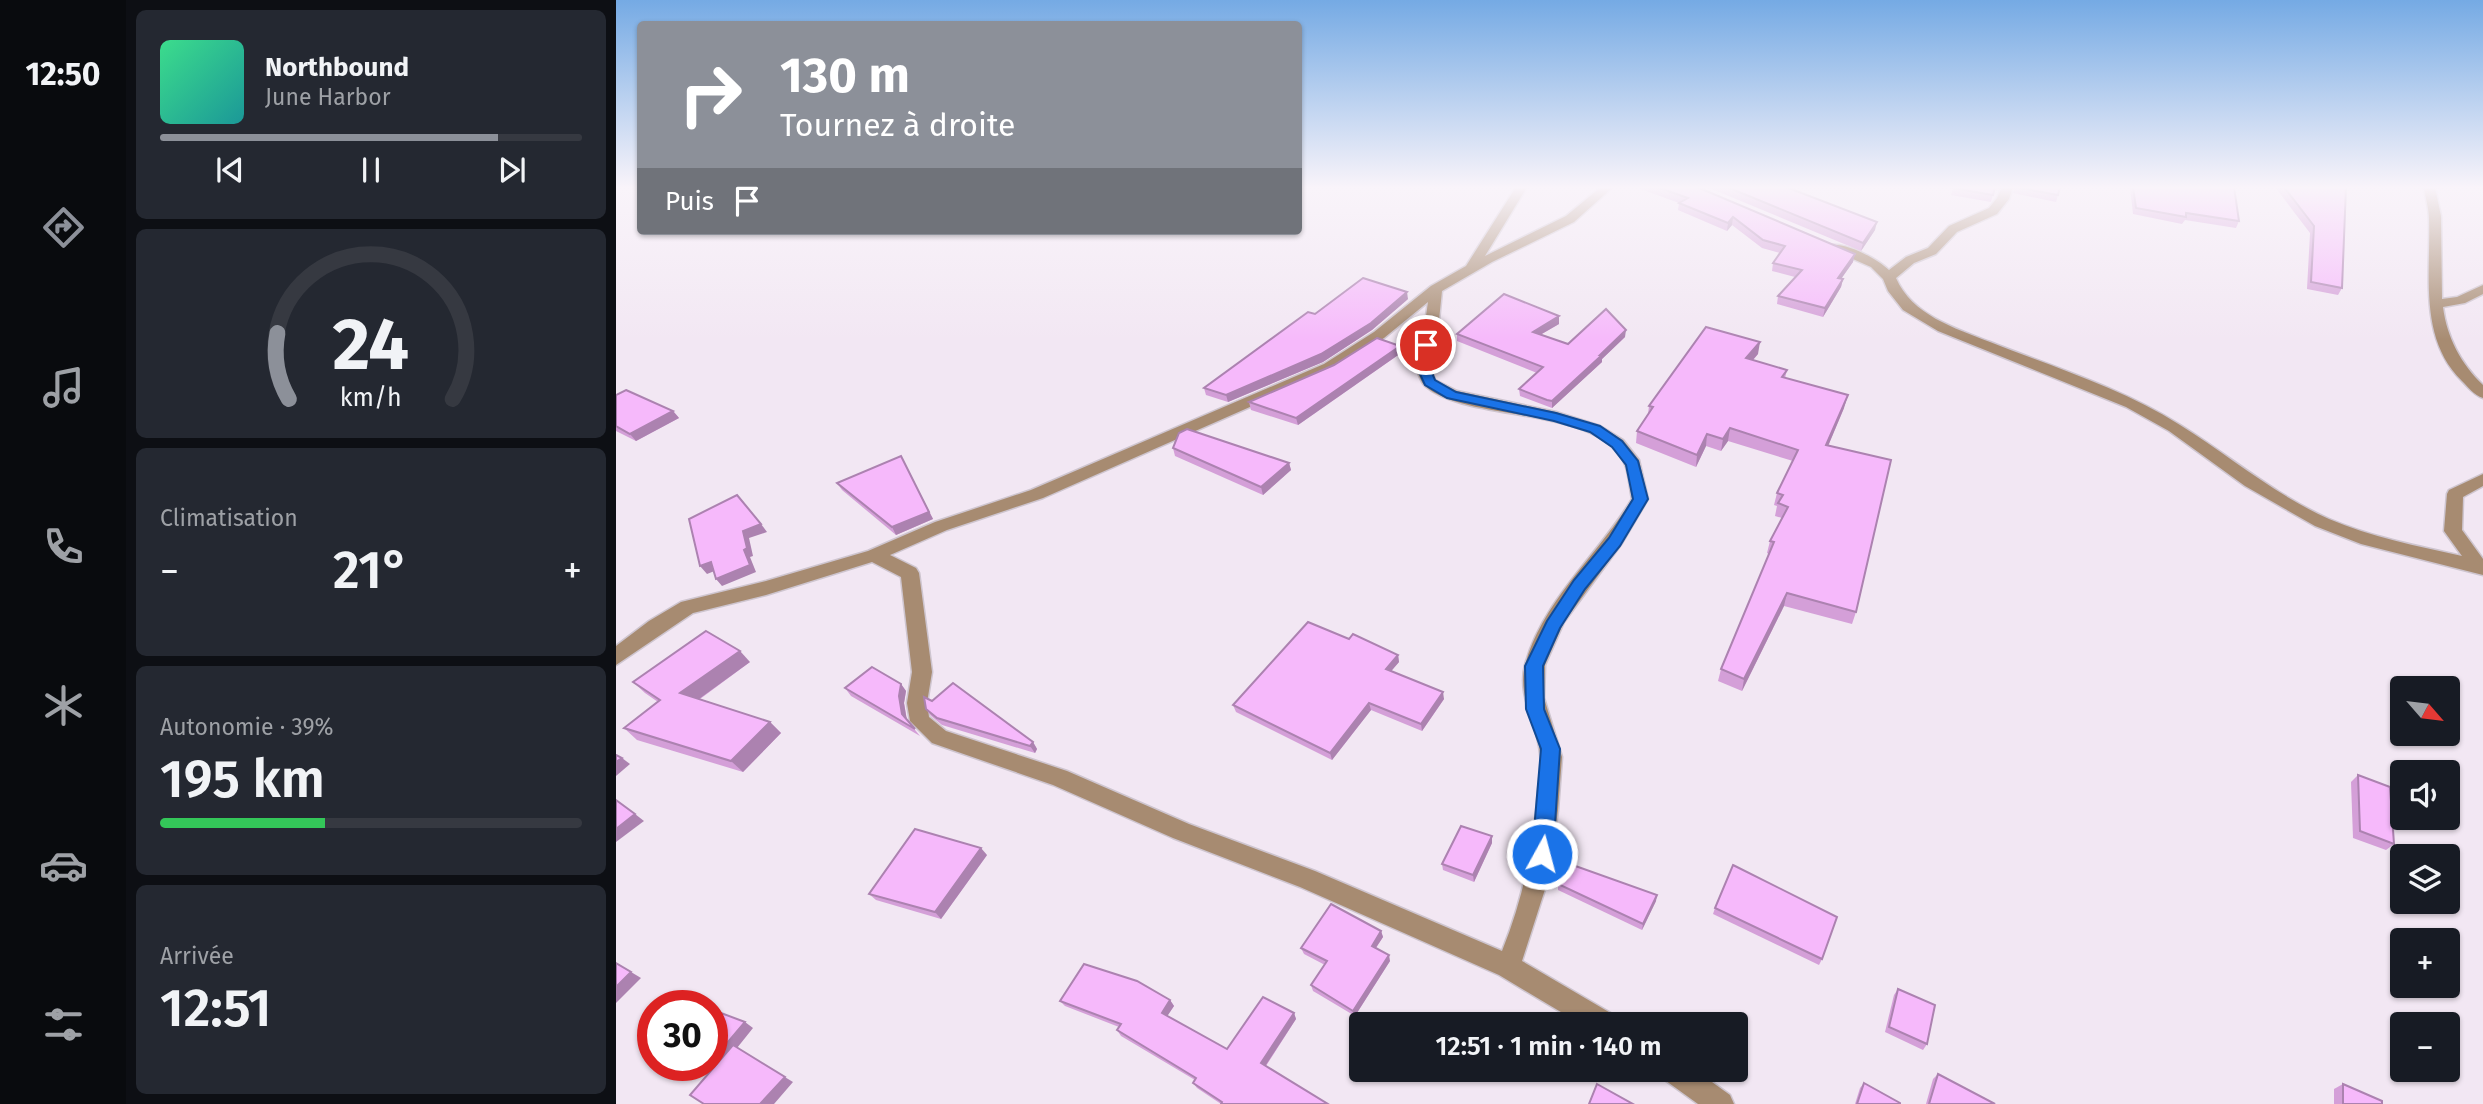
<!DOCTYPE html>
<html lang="fr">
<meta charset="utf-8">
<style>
body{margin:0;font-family:"Fira Sans",sans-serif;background:#242831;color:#f1f3f6;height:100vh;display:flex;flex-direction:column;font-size:26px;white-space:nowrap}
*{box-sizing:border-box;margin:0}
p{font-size:23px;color:#9ea1a6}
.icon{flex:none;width:38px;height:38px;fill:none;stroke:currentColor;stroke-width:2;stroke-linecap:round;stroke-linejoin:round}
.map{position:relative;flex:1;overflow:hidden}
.sheet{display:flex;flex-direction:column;gap:10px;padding:10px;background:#0d0f14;width:490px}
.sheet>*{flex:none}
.banner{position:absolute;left:21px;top:21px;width:665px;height:214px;border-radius:7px;box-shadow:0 2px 5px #0004;background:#8c9099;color:#fff;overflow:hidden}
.needle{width:46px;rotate:118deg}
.buttons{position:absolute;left:1774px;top:676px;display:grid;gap:14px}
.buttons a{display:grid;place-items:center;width:70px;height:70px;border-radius:7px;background:#171b24;box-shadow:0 2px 5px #0004;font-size:35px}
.speed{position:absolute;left:21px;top:990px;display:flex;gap:14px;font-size:35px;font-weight:700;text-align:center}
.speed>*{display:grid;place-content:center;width:91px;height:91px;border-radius:50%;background:#171b24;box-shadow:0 2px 5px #0004;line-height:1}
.speed .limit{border:10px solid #d22;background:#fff;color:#111}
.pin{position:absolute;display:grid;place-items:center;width:60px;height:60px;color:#fff;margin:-30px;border:4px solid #fff;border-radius:50%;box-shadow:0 2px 7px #0007}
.me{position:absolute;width:77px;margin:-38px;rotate:7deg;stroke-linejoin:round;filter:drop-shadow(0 0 5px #0008)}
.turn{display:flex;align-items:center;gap:24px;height:147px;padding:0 28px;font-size:32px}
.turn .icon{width:91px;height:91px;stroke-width:2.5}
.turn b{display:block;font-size:49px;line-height:60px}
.then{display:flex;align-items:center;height:66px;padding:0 28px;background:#0003;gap:14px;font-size:26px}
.big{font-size:52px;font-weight:600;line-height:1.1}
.sheet .card{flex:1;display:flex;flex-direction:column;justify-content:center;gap:10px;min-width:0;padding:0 24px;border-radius:10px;background:#242831}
.sheet .dial{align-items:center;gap:0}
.dial svg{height:182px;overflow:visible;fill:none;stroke:#363941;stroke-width:7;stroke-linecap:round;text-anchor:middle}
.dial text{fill:#f1f3f6;stroke:none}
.song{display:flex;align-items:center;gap:21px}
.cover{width:84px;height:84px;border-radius:10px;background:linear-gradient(135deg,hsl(150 70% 55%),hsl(180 70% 35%))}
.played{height:7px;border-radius:4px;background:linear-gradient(90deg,#8c9099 80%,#363941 80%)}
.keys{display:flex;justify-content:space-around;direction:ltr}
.heat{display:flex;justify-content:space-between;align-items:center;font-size:38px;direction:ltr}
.charge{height:10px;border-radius:5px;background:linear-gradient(90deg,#34c759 39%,#363941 0)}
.trip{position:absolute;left:733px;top:1012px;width:399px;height:70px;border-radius:7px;background:#171b24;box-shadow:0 2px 5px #0004;font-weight:600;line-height:70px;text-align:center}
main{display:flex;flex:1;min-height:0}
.tabs{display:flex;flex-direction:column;width:126px;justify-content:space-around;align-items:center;background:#090b0e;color:#9ea1a6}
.tabs .icon{width:49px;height:49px}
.tabs .selected{color:#8c9099}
.tabs b{font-size:32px;color:#f1f3f6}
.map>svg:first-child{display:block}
</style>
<main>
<nav class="tabs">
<b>12:50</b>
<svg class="icon selected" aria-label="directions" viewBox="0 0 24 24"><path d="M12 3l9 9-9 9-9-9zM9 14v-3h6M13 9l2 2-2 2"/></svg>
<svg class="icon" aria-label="music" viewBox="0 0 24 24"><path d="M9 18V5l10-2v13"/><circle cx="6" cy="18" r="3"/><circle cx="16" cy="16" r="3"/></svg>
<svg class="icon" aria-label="phone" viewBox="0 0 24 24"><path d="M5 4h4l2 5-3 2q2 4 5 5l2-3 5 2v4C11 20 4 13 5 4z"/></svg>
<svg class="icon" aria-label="climate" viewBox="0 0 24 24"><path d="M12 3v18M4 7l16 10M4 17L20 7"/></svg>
<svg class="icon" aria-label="car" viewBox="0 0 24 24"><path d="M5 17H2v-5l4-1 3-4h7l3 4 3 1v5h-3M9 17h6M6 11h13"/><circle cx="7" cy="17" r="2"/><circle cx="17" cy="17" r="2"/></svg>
<svg class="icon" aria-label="filters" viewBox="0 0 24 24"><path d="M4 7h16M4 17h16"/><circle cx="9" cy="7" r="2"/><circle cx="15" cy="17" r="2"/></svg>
</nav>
<section class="sheet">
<div class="card">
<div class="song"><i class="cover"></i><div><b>Northbound</b><p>June Harbor</p></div></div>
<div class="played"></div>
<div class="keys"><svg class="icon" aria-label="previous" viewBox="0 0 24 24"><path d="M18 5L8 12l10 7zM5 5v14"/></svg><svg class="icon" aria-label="pause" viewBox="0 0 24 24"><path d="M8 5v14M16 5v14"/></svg><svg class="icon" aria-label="next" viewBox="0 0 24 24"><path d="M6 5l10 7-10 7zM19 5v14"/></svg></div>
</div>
<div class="card dial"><svg viewBox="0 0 100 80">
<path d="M14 69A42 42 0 1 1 86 69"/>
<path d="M14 69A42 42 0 0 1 9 40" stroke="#8c9099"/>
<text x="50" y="56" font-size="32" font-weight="700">24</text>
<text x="50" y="72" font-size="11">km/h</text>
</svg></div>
<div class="card"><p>Climatisation</p>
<div class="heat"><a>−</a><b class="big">21°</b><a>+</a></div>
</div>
<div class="card"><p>Autonomie · 39%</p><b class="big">195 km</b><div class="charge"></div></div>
<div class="card"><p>Arrivée</p><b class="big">12:51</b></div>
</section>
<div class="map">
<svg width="1867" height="1104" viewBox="0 0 1867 1104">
<rect width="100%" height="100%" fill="#f2e7f3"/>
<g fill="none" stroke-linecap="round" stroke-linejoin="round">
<defs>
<g id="minor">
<path d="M900,187h11l-42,69 81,-40 35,-29h12l-39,35 -82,40 -50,29 -4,39 -10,31 7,19 22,11 99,21 44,14 23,14 16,20 9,39 -26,44 -58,79 -19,43 -1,33 18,59 -4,53 -9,67 -27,84 92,54 4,9h-37l-82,-49 -199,-88 -127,-49 -120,-53 -121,-42 -22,-22 -3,-18 5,-31 -11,-95 -29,-15 -106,33 -73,18 -77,52v-19l33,-25 32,-19 85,-21 102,-30 67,-29 96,-32 293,-126 50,-32 57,-46 35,-20zM812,302l-4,28 -10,31c3,7 5,19 11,25 43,38 178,18 201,81 3,10 4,22 6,32 -33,55 -90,102 -107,166 -8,32 12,57 15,88 2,12 -1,25 -2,37 -4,56 -15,109 -36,161l-187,-80 -126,-47 -122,-53 -121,-40 -17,-14 -2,-14 5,-31 -13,-99 -3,-5 -26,-13 57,-25 96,-32 291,-128 50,-32z"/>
<path d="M1386,187h11l-4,12 -12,15 -40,18 -21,22 -22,9 -18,15c16,37 58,50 94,64 63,25 132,46 190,83 50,31 95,70 149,94 42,18 88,27 133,37l-18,-25 3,-37 2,-4 34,-16v12l-20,11 -1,33 21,29v16l-122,-31 -46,-18 -70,-40 -76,-55 -43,-24 -188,-76 -35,-21 -15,-19 -5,-12 -12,-12 -43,-19 2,-3c17,-2 46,13 59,25l17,-13 22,-9 21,-22 40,-18 8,-10z"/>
<path d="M1808,187h11l6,29 1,83 15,-2 26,-12v9l-18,9 -22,4c4,31 18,57 40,78v13c-9,-3 -15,-11 -21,-17 -44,-43 -31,-108 -33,-162 0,-11 -4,-22 -5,-32z"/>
<polygon points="1042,1069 1078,1069 1114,1095 1118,1104 1082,1104 1046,1078"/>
</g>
</defs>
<use href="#minor" stroke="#cec5cf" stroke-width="3"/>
<use href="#minor" fill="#a78b71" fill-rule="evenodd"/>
</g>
<g fill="#d49fd8">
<polygon points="1022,187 1081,187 1237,262 1225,279 1227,279 1225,287 1207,317 1161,304 1162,296 1179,277 1156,271 1157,263 1164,253 1146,248 1116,225 1111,231 1062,210 1063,203 1022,188"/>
<polygon points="1091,187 1170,187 1259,230 1245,251"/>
<polygon points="1338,187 1384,187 1382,190 1378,190 1375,202 1335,195"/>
<polygon points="1398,187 1444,187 1440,202 1397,193 1399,188"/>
<polygon points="1514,187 1618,187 1623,221 1620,228 1569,220 1566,224 1517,214"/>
<polygon points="1659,187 1730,187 1726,288 1722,295 1691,289 1694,233"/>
<polygon points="792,299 756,330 707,362 612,402 590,395 588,388 699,314"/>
<polygon points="943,324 924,335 952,344 1009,337 986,359 986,362 936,408 904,396 903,389 921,373 841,341 841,334"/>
<polygon points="785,353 682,425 635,410 633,402"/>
<polygon points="1142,354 1137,360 1171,370 1169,378 1228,408 1212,446 1240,612 1236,624 1168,606 1126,691 1102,681 1105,669 1153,554 1151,553 1154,541 1166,518 1159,516 1161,506 1158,505 1161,493 1177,461 1112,441 1105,451 1090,446 1080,467 1020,443 1021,431 1032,414 1033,406"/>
<polygon points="0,395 57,411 63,418 20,441 0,431"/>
<polygon points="557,448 673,463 675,470 647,495 559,456"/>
<polygon points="285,456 317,519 280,535 226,490 221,483"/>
<polygon points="733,639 782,655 783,662 775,671 828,699 806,731 755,710 716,760 620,712 617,705"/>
<polygon points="134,662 84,699 154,722 165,733 127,772 21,740 8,728 42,702 29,693 17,682"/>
<polygon points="285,684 290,691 288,703 291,720 304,736 235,696 229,688"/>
<polygon points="316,701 417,742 421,749 419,753 326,725 315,716 310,709"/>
<polygon points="1742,775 1778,844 1770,850 1737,838 1735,782"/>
<polygon points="876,836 876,843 858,882 827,870 826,864"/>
<polygon points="371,855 325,919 260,900 253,894"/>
<polygon points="942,884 1040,901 1026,930 942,890"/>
<polygon points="1099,908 1206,959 1203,965 1097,914"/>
<polygon points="765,931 767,937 760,948 774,961 739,1016 697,991 695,985 709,965 688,954 685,948"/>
<polygon points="1282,989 1311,1044 1307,1050 1269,1032 1278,995"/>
<polygon points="554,1000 558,1006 551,1016 611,1049 678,1013 680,1019 650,1066 605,1104 581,1088 577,1083 579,1080 505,1036 501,1030 503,1027 449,1006 444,1001"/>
<polygon points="1322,1074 1379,1104 1310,1104 1317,1079"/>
<polygon points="1248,1083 1284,1104 1239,1104 1244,1088"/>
<polygon points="1727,1084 1766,1104 1718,1104 1718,1089"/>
</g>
<g fill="#ac82b0">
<polygon points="1117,217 1116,225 1111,231 1112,223"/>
<polygon points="1261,222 1259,230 1245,251 1247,243"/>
<polygon points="1239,254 1237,262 1220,286 1222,278"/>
<polygon points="1227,279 1225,287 1207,317 1209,308"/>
<polygon points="791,292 792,299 756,330 707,362 612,402 610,395"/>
<polygon points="943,316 943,324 917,339 917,332"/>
<polygon points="1010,330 1009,337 986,359 986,362 936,408 936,401"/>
<polygon points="1144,342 1142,354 1128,370 1130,358"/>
<polygon points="784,346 785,353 682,425 680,418"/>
<polygon points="1232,395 1228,408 1207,458 1210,445"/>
<polygon points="57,411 63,418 20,441 14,434"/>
<polygon points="1114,428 1112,441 1105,451 1107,439"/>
<polygon points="1091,434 1090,446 1080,467 1081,455"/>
<polygon points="285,456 317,519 280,535 276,527"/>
<polygon points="673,463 675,470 647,495 645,487"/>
<polygon points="145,524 151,532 133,538 137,556 134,557 140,572 106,586 100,579 128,550 127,531"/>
<polygon points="95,562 101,570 91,574 84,566"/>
<polygon points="1171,593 1168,606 1126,691 1128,679"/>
<polygon points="124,651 134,662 76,704 64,693"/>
<polygon points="782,655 783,662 771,676 770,669"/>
<polygon points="285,684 290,691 288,703 291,721 286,714 283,696"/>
<polygon points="827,692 828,699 806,731 805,724"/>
<polygon points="753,703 755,710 716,760 714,753"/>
<polygon points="154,722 165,733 127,772 115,761"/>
<polygon points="417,742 421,749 419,753 414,746"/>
<polygon points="6,758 14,764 0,776 0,762"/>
<polygon points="19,814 28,821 0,842 0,829"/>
<polygon points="876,836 876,843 858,882 857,875"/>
<polygon points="365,848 371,855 325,919 319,912"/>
<polygon points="1041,895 1040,901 1026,930 1027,924"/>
<polygon points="765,931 767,937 757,952 756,946"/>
<polygon points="773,955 774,961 739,1016 737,1011"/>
<polygon points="15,972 25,978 0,1003 0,987"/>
<polygon points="554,1000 558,1006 550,1018 546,1013"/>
<polygon points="678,1013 680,1019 648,1068 645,1063"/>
<polygon points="129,1022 137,1028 121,1048 177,1082 158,1104 144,1104 111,1060 101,1055"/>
</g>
<g fill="#f6b9fb" stroke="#ac82b0" stroke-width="2">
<polygon points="1041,187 1081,187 1239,254 1222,278 1227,279 1209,308 1162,296 1186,270 1157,263 1169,246 1147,240 1117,217 1112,223 1063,203 1072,198"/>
<polygon points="1111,187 1170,187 1261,222 1247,243"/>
<polygon points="1338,187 1379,187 1377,195 1337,188"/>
<polygon points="1399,187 1444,187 1442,195"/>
<polygon points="1517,187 1618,187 1623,221 1570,213 1570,217 1520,208"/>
<polygon points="1668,187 1730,187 1726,288 1695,282 1698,226"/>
<polygon points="747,278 791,292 755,323 705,354 610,395 588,388 692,312 699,314"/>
<polygon points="888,294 943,316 917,332 952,344 990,309 1010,330 984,355 986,355 936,401 931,400 903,389 927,367 841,334"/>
<polygon points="1090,327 1144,342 1130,358 1171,370 1166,377 1232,395 1210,445 1275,460 1240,612 1171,593 1128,679 1105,669 1158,542 1154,541 1172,507 1162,503 1167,495 1161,493 1182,450 1114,428 1107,439 1091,434 1081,455 1021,431 1037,407 1033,406"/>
<polygon points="761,338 784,346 680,418 633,402 718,365"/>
<polygon points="10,390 57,411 14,434 0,426 0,395"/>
<polygon points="571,429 673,463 645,487 557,448 563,433"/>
<polygon points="285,456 313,512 276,527 221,483"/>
<polygon points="121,495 145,524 127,531 131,548 128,550 134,565 100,579 95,562 84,566 73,519"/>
<polygon points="692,622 733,639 737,634 782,655 770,669 827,692 805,724 753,703 714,753 617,705"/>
<polygon points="90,631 124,651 64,693 154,722 115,761 8,728 44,700 17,682"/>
<polygon points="256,667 285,684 283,696 286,714 299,729 229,688"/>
<polygon points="337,683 417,742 414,746 321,718 310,709 308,697 316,701"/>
<polygon points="0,755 6,758 0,762"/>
<polygon points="1742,775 1774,787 1778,844 1744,831"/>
<polygon points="0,800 19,814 0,829"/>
<polygon points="845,826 876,836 857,875 826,864"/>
<polygon points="299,829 365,848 319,912 253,894"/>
<polygon points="951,863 1041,895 1027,924 942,884"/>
<polygon points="1117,865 1221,917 1206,959 1099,908"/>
<polygon points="715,904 765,931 756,946 773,955 737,1011 695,985 711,961 685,948"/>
<polygon points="0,963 15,972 0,987"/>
<polygon points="468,964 521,981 554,1000 546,1013 611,1049 647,997 678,1013 645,1063 712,1104 605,1104 606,1102 577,1083 580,1078 501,1030 505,1024 444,1001"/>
<polygon points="1282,989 1319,1005 1311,1044 1273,1027"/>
<polygon points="97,1010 129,1022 101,1055 96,1053"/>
<polygon points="117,1045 169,1077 144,1104 88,1104 74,1095"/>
<polygon points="1322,1074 1379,1104 1313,1104"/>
<polygon points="1248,1083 1284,1103 1284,1104 1241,1104"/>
<polygon points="981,1084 1017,1104 973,1104"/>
<polygon points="1727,1084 1766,1101 1766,1104 1727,1104"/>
</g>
<linearGradient id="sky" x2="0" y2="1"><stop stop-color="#75aae4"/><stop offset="0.55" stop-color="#f9f4fa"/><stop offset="1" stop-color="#f9f4fa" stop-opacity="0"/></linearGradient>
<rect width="1867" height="341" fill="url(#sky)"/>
<polygon fill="#1a73e8" stroke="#114b97" stroke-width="2" points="810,341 816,345 811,361 819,380 840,392 940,413 984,426 1006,441 1022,461 1032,499 1004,546 969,589 944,628 927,666 928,709 944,749 937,854 934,861 926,864 919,861 916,854 925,749 910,709 909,666 931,621 958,580 993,538 1017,499 1010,465 996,447 974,432 938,421 831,398 809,385 798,361 803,345"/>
</svg>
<div class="buttons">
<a><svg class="needle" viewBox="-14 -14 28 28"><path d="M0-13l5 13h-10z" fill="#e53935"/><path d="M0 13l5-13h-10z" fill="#9ea1a6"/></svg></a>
<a><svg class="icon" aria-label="sound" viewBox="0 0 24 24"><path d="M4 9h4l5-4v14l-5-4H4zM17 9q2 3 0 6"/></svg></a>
<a><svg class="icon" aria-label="layers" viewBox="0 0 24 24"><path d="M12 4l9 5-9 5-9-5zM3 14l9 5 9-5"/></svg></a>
<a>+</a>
<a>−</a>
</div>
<div class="speed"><div class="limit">30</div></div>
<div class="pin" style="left:810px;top:345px;background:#d93025"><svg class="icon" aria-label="arrive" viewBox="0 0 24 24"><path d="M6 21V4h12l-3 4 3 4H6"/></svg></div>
<svg class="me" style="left:926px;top:854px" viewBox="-20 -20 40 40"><circle r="17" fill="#1a73e8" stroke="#fff" stroke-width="3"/><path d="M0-11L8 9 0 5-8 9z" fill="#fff"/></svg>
<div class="trip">12:51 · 1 min · 140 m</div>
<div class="banner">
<div class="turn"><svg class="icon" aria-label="right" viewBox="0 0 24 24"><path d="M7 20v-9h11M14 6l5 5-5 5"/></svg><div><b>130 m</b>Tournez à droite</div></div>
<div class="then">Puis<svg class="icon" aria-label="arrive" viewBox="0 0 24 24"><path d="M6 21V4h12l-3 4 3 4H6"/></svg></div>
</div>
</div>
</main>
